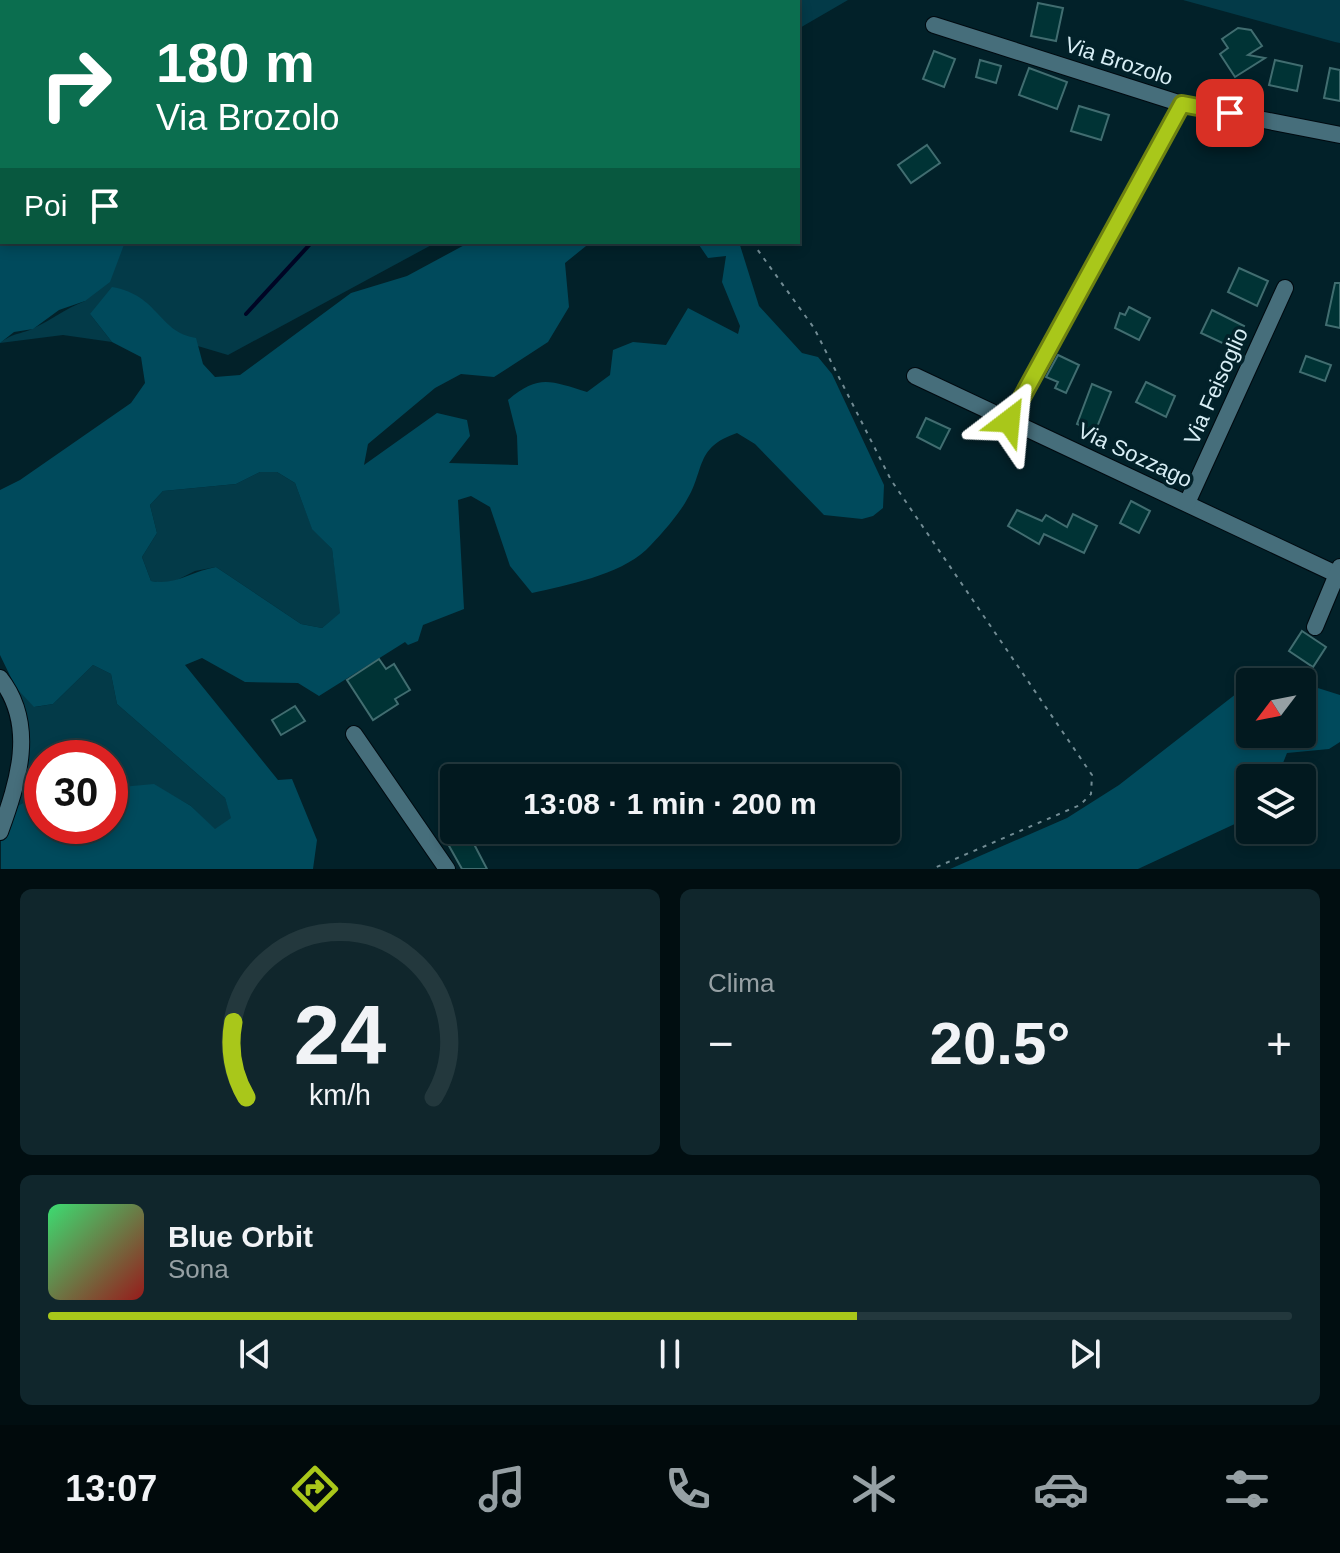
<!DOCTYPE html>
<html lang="it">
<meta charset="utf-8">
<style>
body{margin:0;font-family:Helvetica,sans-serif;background:#10262c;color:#f1f3f6;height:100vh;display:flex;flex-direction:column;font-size:30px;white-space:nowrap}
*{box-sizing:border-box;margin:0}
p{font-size:26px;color:#96a0a4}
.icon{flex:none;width:44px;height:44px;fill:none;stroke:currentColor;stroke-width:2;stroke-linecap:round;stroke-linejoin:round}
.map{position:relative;height:869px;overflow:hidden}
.details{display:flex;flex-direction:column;gap:20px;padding:20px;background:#010e11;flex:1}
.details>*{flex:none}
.hud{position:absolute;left:0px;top:0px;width:800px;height:244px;box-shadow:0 4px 12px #0003,0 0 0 2px #23383d;background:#0b6e4f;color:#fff;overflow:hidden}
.needle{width:52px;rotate:238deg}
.buttons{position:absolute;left:1236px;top:668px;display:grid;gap:16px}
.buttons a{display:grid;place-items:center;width:80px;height:80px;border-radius:8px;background:#02191f;box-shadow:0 4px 12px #0003,0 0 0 2px #23383d;font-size:40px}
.speed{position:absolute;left:24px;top:740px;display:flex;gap:16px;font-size:40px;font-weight:700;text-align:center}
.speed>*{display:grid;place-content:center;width:104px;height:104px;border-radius:50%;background:#02191f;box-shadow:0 4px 12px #0003,0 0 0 2px #23383d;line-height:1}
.speed .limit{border:12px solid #d22;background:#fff;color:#111}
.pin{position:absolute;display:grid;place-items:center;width:68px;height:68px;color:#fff;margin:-34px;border-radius:16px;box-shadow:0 4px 12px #0006}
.me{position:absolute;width:88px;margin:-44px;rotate:29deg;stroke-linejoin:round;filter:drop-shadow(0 0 6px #0008)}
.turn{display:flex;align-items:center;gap:28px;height:168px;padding:0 24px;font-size:36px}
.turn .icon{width:104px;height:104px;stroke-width:2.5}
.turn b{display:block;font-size:56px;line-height:68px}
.then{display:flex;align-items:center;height:76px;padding:0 24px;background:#0003;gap:16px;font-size:30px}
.big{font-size:60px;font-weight:700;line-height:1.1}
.details .tile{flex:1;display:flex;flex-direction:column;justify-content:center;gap:12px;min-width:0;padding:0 28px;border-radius:12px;background:#10262c}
.details .dial{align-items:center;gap:0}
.dial svg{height:208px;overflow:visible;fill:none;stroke:#23383d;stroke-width:7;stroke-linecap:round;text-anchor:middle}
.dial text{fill:#f1f3f6;stroke:none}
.song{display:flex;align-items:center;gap:24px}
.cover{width:96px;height:96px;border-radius:12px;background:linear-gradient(135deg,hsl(140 70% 55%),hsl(0 70% 35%))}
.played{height:8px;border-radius:4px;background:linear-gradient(90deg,#a9c71a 65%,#23383d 65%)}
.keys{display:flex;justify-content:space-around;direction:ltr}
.heat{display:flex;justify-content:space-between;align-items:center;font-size:44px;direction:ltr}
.details .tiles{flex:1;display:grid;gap:20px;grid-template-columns:1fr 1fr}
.tile:last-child{grid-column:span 2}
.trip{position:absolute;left:440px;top:764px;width:460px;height:80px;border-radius:8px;background:#02191f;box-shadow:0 4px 12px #0003,0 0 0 2px #23383d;font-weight:700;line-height:80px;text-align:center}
.tab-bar{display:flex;height:128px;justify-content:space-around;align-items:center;background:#010a0c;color:#96a0a4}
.tab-bar .icon{width:56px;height:56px}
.tab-bar .selected{color:#a9c71a}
.tab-bar b{font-size:36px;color:#f1f3f6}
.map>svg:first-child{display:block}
</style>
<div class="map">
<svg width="1340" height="869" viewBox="0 0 1340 869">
<rect width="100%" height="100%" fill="#022129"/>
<g fill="#033a48">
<polygon points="0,0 848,0 798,29 798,2 2,2 2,186"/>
<polygon points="1183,0 1340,0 1340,43 1335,42"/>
<path d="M74,242h363l-209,113 -138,-41 22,28 -49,-7 -63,8c14,-11 20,-8 34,-15 18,-8 30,-19 51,-27z"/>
<polygon points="260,472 277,472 295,483 312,528 332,549 341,613 322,628 301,624 216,567 195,571 169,584 151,581 142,557 157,533 150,505 163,491 236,484"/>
<polygon points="93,665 111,674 117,704 225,798 232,818 215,830 191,806 154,785 110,788 110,758 42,758 42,794 17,806 27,746 16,688 35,707 53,704"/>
</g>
<g fill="#004a5c" fill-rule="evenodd">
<polygon points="0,112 2,242 125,242 110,282 85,301 59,310 33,329 14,332 0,343"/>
<path d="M470,242h121l-26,21 4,44 -21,35 -54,35 -33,-3 -26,14 -67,56 -4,21 73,-52 30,7 3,16 -21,27 69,2 -1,-29 -9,-36c31,-26 42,-19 79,-8l23,-17 3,-25 20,-8 33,3 22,-37 50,26 2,-8 -18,-44 4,-26 -18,2 -11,-16h42l20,64 43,47 16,4 14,17 52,111 -1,23 -10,8 -11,3 -38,-4 -69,-71 -18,-11c-44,15 -31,38 -52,70 -10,16 -26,34 -39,47 -27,25 -79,35 -114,43l-22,-27 -20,-59 -19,-11 -13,4 6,109 -41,16 -5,16 -10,4 -3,-3 -86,54 -21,-13 -53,-1 -43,-24 -17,7 93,115 14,-1 25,61 -4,29h-312v-28l16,-35 24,-12 1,32h68v-38l44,-4 37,22 24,23 16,-11 -6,-20 -108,-94 -6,-30 -18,-9 -40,39 -19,3 -18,-19 -16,-33v-165l20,-10 111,-77 14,-20 -4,-26 -29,-15 -22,-28 22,-27c47,8 46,45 84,51l7,26 12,13 25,-2 111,-82 56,-17zM260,472h17l18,11 17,46 20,20 8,64 -18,15 -21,-4 -85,-57c-24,4 -41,19 -65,14l-9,-24 15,-24 -7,-28 13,-14 73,-7z"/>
<polygon points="1250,683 1250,734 1302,734 1302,683 1340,695 1340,742 1329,749 1287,753 1277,778 1250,778 1250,810 1239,822 1138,869 950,869 1067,818 1119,785"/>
</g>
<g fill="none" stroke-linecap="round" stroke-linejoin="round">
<g stroke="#000524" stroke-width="4">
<polyline points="723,2 728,0"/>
<polyline points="246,314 312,242"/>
</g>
</g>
<g fill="#003335" stroke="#416d70" stroke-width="2">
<polygon points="1038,3 1063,8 1056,41 1031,36"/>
<polygon points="1238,28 1251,30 1262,46 1248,55 1265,58 1235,77 1220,54 1228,48 1222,39"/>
<polygon points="934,51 955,59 944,87 923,79"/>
<polygon points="980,60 1001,66 996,83 976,77"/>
<polygon points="1275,60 1302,66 1297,91 1269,85"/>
<polygon points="1029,68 1067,82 1057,109 1019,95"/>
<polygon points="1330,68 1340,70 1340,101 1324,98"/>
<polygon points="1079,106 1109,115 1101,140 1071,131"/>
<polygon points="927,145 940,163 911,183 898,165"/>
<polygon points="1239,268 1268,281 1257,306 1228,292"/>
<polygon points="1335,283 1340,283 1340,328 1326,325"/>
<polygon points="1129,307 1150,318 1139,340 1115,328 1120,313 1125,315"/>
<polygon points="1212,310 1244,326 1233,348 1201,333"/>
<polygon points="1058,355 1079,365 1066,393 1055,388 1058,382 1046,377"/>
<polygon points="1306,356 1331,365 1325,381 1300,372"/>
<polygon points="1146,382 1175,396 1166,417 1136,402"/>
<polygon points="1092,384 1111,392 1095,432 1077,424"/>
<polygon points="926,418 950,429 940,449 917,437"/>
<polygon points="1131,501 1150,511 1139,533 1120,523"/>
<polygon points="1017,510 1042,521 1046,515 1067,527 1073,514 1097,526 1084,553 1044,534 1039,544 1008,526"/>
<polygon points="1302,631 1326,647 1313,667 1289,651"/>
<polygon points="379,659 386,669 394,664 410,690 395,699 398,704 373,720 347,680"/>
<polygon points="295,706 305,721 281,735 272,720"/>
<polygon points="467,833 475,846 487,869 462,869 448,844"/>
</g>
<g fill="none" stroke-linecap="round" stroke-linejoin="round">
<defs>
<g id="minor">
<polyline points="934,25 1182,104 1340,135"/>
<polyline points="915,376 1336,574 1340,570"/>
<polyline points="1009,421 1182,104"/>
<polyline points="1187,503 1285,288"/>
<polyline points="1315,627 1340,567"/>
<path d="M0,678c37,47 18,104 0,154"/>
<polyline points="354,734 447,869"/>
</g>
</defs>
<use href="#minor" stroke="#00090f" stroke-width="18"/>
<polyline stroke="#728c94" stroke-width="2" stroke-dasharray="4 6" stroke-linecap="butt" points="752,242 814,328 891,480 1092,775 1091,794 1080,805 932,869"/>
<use href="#minor" stroke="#466e7b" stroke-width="16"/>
</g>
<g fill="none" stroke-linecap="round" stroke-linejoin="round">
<defs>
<polyline id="route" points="1009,421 1182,104 1230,113"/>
</defs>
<use href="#route" stroke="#6e8111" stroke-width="20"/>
<use href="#route" stroke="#a9c71a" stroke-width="14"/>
</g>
<g text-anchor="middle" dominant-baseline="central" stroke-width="7" stroke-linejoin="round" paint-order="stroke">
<g font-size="22" fill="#d8eef5" stroke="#022129">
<text transform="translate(1119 61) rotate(18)">Via Brozolo</text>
<text transform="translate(1216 386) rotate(-66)">Via Feisoglio</text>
<text transform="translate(1135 455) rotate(25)">Via Sozzago</text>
</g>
</g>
</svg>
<div class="buttons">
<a><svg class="needle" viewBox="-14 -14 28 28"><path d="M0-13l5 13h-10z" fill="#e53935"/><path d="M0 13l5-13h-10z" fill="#96a0a4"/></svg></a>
<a><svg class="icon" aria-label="layers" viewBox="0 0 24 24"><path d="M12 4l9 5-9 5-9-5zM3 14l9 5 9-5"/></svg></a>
</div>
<div class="speed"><div class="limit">30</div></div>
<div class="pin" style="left:1230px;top:113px;background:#d93025"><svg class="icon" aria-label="arrive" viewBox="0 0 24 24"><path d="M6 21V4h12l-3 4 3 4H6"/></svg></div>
<svg class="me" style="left:1009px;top:421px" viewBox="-20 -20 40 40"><path d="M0-17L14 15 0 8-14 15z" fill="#a9c71a" stroke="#fff" stroke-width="4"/></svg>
<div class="trip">13:08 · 1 min · 200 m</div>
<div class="hud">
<div class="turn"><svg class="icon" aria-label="right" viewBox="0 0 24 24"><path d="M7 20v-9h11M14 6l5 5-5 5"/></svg><div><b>180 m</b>Via Brozolo</div></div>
<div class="then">Poi<svg class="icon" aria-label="arrive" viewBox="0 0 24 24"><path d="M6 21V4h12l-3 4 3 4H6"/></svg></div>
</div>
</div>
<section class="details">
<div class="tiles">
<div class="tile dial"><svg viewBox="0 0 100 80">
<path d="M14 69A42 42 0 1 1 86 69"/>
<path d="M14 69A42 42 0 0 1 9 40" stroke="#a9c71a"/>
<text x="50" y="56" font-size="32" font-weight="700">24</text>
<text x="50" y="72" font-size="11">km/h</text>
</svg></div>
<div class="tile"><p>Clima</p>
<div class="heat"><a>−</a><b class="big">20.5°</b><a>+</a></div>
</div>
<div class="tile">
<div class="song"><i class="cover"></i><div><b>Blue Orbit</b><p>Sona</p></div></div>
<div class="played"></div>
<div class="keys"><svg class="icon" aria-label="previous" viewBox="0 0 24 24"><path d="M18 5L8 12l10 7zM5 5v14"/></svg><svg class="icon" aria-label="pause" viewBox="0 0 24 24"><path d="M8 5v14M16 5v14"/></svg><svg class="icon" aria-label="next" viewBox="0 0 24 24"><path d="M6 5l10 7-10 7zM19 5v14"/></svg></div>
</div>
</div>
</section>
<nav class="tab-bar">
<b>13:07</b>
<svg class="icon selected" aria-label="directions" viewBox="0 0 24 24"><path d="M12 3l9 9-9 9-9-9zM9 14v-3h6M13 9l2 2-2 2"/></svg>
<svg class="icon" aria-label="music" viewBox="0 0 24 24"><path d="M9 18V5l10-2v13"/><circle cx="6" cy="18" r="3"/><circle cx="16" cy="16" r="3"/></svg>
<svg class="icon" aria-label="phone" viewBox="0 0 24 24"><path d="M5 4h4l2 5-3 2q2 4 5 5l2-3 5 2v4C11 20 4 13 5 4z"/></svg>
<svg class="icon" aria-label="climate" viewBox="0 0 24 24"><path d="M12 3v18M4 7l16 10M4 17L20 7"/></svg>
<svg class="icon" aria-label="car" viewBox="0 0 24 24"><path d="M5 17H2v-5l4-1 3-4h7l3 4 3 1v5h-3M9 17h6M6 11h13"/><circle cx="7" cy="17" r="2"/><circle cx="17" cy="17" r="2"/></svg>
<svg class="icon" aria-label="filters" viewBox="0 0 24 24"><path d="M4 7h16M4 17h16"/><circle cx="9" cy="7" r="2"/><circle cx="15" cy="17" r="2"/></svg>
</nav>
